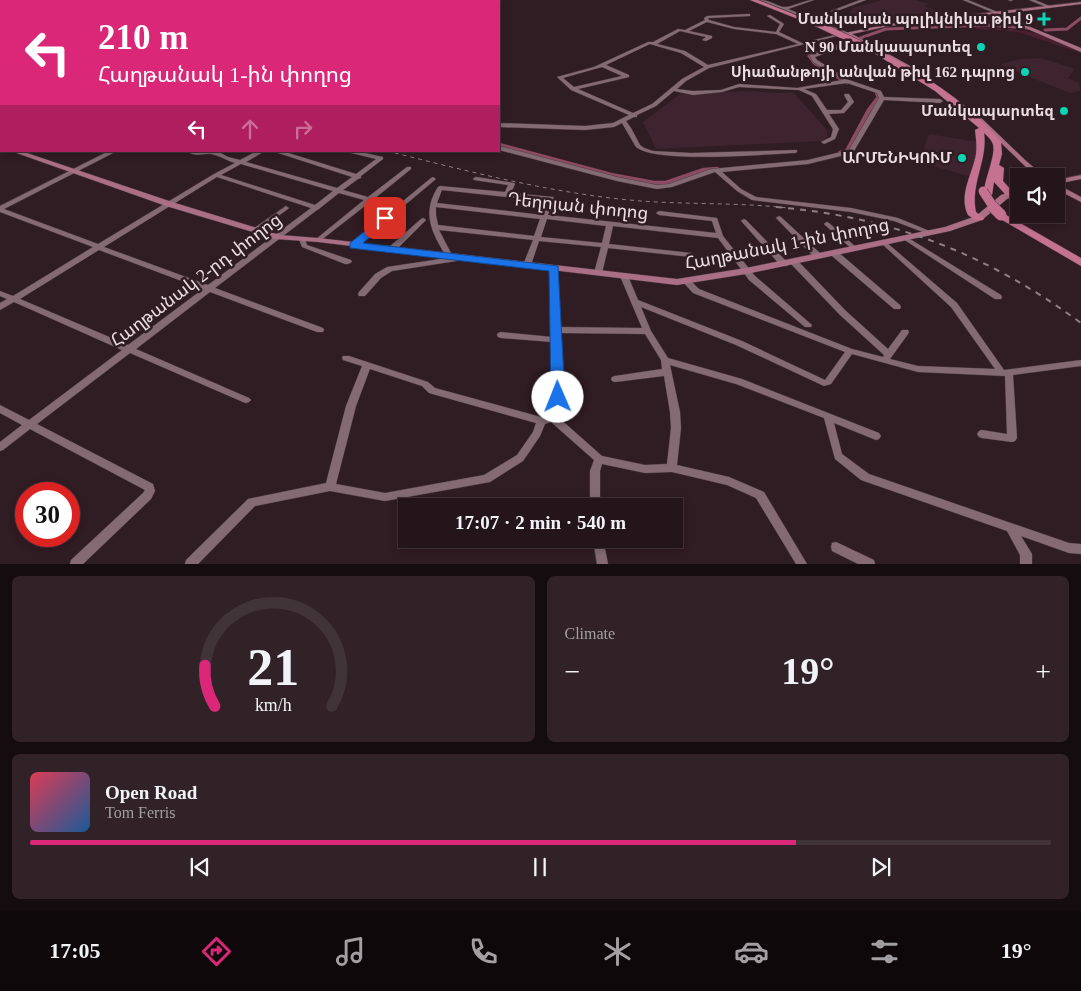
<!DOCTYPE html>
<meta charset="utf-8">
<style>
body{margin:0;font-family:"Times New Roman","Noto Sans Armenian",serif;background:#302227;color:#f1f3f6;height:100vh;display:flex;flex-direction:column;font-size:19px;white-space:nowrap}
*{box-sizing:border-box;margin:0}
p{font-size:16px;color:#a39fa2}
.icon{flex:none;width:28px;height:28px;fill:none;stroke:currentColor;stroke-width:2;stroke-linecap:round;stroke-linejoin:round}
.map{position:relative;height:564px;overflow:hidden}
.drawer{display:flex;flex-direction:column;gap:12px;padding:12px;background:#140c0e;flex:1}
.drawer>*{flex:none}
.hud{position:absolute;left:0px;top:0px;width:500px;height:152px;box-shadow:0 2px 8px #0003,0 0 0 1px #413439;background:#db2777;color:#fff;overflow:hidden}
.buttons{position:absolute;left:1010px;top:168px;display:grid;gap:10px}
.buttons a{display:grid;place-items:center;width:55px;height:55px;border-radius:0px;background:#24151a;box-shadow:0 2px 8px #0003,0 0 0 1px #413439;font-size:25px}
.speed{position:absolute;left:15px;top:482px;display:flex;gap:10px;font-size:25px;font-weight:700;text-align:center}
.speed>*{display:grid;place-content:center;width:65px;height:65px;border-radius:50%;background:#24151a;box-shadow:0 2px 8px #0003,0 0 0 1px #413439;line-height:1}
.speed .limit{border:8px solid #d22;background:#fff;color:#111}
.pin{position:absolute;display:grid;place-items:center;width:42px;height:42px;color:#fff;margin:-21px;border-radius:10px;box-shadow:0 2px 8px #0006}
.me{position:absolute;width:55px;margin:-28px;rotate:359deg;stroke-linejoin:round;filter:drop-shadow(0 0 4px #0008)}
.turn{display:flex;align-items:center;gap:18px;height:105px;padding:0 15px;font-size:22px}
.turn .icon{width:65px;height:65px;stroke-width:2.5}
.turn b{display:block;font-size:35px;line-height:42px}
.lanes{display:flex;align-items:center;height:48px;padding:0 15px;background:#0003;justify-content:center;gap:25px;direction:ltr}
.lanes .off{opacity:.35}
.big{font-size:38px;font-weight:800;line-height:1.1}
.drawer .widget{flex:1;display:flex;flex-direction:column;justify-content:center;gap:8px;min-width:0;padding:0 18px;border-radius:8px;background:#302227}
.drawer .dial{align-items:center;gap:0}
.dial svg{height:130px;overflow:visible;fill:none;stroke:#413439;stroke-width:7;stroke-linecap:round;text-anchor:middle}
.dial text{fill:#f1f3f6;stroke:none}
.song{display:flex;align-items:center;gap:15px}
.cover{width:60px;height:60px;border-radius:8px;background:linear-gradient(135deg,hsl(350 70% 55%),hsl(210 70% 35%))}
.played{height:5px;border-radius:2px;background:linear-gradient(90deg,#db2777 75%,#413439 75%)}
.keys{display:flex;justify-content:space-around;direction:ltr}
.heat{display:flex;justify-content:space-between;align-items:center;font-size:28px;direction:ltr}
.drawer .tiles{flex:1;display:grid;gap:12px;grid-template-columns:1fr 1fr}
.widget:last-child{grid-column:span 2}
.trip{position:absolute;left:398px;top:498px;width:285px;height:50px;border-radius:0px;background:#24151a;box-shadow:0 2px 8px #0003,0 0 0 1px #413439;font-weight:800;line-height:50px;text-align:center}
.menu{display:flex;height:80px;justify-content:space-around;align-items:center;background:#0e080a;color:#a39fa2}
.menu .icon{width:35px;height:35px}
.menu .current{color:#db2777}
.menu b{font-size:22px;color:#f1f3f6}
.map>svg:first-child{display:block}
</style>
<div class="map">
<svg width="1081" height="564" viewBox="0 0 1081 564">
<rect width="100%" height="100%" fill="#301c23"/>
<g fill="#3e242e">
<polygon points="882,0 916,0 929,4 924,6 951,16 866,26 847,19 852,8"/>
<polygon points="1041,58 1073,68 1074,70 1068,78 1079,83 1081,91 1070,93 1000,65 1019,59"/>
<polygon points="753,91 776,93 793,92 828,131 827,137 823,141 656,149 643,122 680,94"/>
<polygon points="929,134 978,142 979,152 972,177 919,162"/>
</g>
<path fill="#4a1f30" d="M975,27c30,0 57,3 85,14l-5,1c9,3 17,3 26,7v4l-63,-21 -41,-3z"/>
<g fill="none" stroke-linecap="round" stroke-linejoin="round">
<g stroke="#8a4b63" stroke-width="3">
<polyline points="1045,30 1067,29 1081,18"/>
<polyline points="847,83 814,63 809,56 886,29 987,25 1027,28"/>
</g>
<g stroke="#8a4b63" stroke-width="4.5">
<polyline points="499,145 611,175 654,183 666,183 704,170 717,169"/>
<polyline points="840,153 847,151 869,110 879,97 877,93"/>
</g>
<defs>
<g id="minor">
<polygon points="71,0 77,0 78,1 73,1"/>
<path d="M760,0c9,0 15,5 23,7 8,1 21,-7 31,-7l-26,9 61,24 -140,35 -23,13 -9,8 16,2 28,-1 18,-6 58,4 45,-8 -29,-18 -3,-6v-1l33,-10h27l2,1v1h-29l-28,10 2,3 32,20 32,11 3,6 56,2 3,2 -3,2 -56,-3 -30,51 -5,3 -41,10 -86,8 19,17 15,8 95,11 47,10 34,14 1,1 -1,1h-4l-34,-13 -43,-9 -99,-12 -15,-9 -22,-19 -43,15 -15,2 -40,-8 -118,-31v-4l118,31 40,8 12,-1 42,-15 97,-9 41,-10 30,-52 -2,-5 -30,-10 -43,6 12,5 11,16h14l7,-8 -4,-7 1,-1h4l5,8 -10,11 -15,1 10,15 -4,10 -11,5 -3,-2 10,-5 2,-8 -21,-33 -13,-6 -60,-3 -17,5 -29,3 -19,-4 -18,15 -19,9v2h-3l-8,4 5,7 9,17 4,3 9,3 38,2 106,-3v2l-2,1c-30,1 -138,11 -159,-6l-14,-24 -8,4 -29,3 -86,-3v-4l86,3 28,-3 16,-8 -58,-25 -14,-13 37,-10 54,-25h5l25,-13 7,1 20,-10 -1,-2 3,-2 42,-2h1v2l-42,2 1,2 25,7 42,5 4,-8 -13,-8 3,-1 14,9 -5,8 23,11 41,-10zM707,22l27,7 42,5 22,10 -90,21 -23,-14 -28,-7 23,-13 26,6 -4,3 4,1 6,-3v-2l-23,-5zM650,44l31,9 23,14 -22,12 -30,25 -19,9 -55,-24 51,-12v-2l-23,-10zM602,67l20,9 -48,11 -11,-9z"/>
<polygon points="860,0 866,0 834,12 831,11"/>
<polygon points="963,0 968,0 1000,13 997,14"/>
<polygon points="1008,0 1013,0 1011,1"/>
<polygon points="1029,0 1035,0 1052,7 1049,8"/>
<rect x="0" y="28" width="1" height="2"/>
<rect x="0" y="114" width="1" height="4"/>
<rect x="0" y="125" width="1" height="4"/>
<polygon points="1,138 1,142 0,143 0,139"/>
<path d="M109,151h8l-113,58 94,35 116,-70 21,-11c-7,-2 -13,-6 -20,-8 -11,-4 -16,4 -29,-4h31l11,6 12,3 17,-9h8l-19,11 91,26 15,-11 -80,-26h10l74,23 20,-15 -33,-8h13l27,6v2l-22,17v2l-3,1 -15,11 25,7 39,-30h4v2l-37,30 23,7 34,-28 2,-1 3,2 -80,67 -2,1 -4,-2 2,-1 41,-35 -23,-7 -50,39h-4l-1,-1 1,-1 48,-39 -25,-7 -19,15 -1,1 -2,1 -102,78 108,40 1,2 -1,2h-6l-107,-40 -74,57 113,49 2,2 -2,2 -3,1 -3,-1 -113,-49 -93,71 116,60 2,7 -4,8 -68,65h-13l1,-4 72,-67 2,-3 -115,-61 -27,21 -3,1v-9l22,-17 -22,-12v-8l29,15 93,-70 -108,-48 -14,8v-7l7,-4 -7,-3v-5l13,5 80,-49 -93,-35v-6zM241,164l92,27 -18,14 -94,-30zM217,177l94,31 -103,77 -104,-38zM99,250l104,39 -75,56 -108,-46z"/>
<path d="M476,177l38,6 1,1 -4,9 42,4 1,1 -6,17 168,18 -4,-12 -53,-6 -3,-2 3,-2 58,7 6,18 32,40 57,49 -1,2h-6l-56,-47 -31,-42 -105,-12 -4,18 82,9 4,2 -4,2 -83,-9 -6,25 -4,2 -4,-2 7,-26 -62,-6 -8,24 -4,2 -4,-2 10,-25 -94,-10 14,27 10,-1 1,2 -1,2 -71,11 -11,7 -16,18h-6l-1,-2 1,-2 16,-18 12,-7 60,-9c-15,-25 -26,-44 -9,-71l2,-1 65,6 3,-7 -34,-5 -1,-1zM442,190l65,7 40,3 -5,15 -105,-12zM436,207l104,12 -6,17 -96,-11 -2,-10zM547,219l59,7 -4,17 -61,-6z"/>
<polygon points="286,206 289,208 288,209 257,231 253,231 252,230 253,229"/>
<polygon points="779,216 781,217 821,254 822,256 821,258 815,258 777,219 776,218"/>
<polygon points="423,218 425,219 426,220 394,252 388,252 387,250 388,248 421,219"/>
<polygon points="744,219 746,220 787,262 788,264 787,266 781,266 742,222 741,221"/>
<polygon points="827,222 829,223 857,248 859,249 857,250 853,250 825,225 824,224 825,223"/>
<polygon points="905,236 1001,295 1002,297 1001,299 995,299 903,239 902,238"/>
<polygon points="302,237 305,239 307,245 351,260 352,262 348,264 345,264 302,247 299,239"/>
<path d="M884,241l2,1 71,61 47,67 77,-10v6l-68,9 4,63 -2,3 -3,1 -30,-4 -3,-1 -2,-3 2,-3 3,-1 25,4 -2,-58 -87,-4 -66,-18 -21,30 -7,2 -88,-41 -95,-38 10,24 17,27 74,21 137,54 2,3 -2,3 -3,1 -42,-17 8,31 27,20 200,69 12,1v10l-12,-1 -48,-17 11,18v10h-12v-9l-13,-24 -146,-51 -26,-21 -11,-41 -88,-34 -66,-19 10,47 1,16 -4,37 52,12 35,15 43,72h-11l-40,-66 -29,-13 -55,-13 -27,1 -43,-9 -2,7v35h-10v-35l4,-11 -43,-38 -6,2 -5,12 -17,25 -33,21 -105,19 -55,-10 -75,15 -57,58h-13l1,-4 62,-61 78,-16 20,-77 16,-40 -19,-6 -1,-2 1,-2h6l79,26 7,6 106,29 9,-2 3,-5 -1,-68 -51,-4 -3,-1 -1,-2 1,-2 3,-1 51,5 -2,-69 4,-2 4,2 2,59 82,1 -22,-52 4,-2 4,2 10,24 104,41 83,39 20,-28 -152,-59 -11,-12 4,-2h3l10,10 153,60 31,8 1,-2 -44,-40 -49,-51 -1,-2 1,-2h6l49,51 42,38 14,-19h6l1,2 -1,2 -18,25 28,7 77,3 -44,-62 -69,-63 -1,-1zM560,333l85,1 16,26 1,9 -47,7 -3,1 -1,2 1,2 3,1 49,-6 6,36 1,16 -4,36 -22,1 -43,-9 -44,-39 5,-7 -3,-68 1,-2zM370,369l52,17 7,7 107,30 -3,9 -16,23 -33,20 -99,18 -49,-9 20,-78z"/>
<polygon points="832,252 838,252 900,305 901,307 900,309 894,309 832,256 831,254"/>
<polygon points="593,539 603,539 608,564 597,564"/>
<polygon points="836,542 874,560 875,564 858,564 832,551 831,547 832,543"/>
</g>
<g id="major">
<polygon points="1081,2 1081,4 999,14 1081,48 1081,52 993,14 889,26 852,34 912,67 912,69 910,70 845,33 889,24"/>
<polygon points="970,111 974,111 1025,160 1044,176 1037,176 1029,170 970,113"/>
<rect x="0" y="145" width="1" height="4"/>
<polygon points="11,151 21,151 172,202 280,235 318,238 677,279 746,268 945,227 976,216 1001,195 1019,188 1019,193 1007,199 982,220 950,231 746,274 677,285 318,242 276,239 166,206"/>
<polygon points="1081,175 1081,179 1057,184 1081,197 1081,202 1056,189 1056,180"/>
</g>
<g id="highway">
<polygon points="750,0 758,0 808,20 803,21"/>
<path d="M871,47c11,4 21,11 31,16 35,21 73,46 99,79l1,12 -3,11 5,3 -1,13 11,12 -5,3 -3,-1 -12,-13 -2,13 -3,1 -5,-3c0,-14 14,-41 8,-51 -2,-4 -6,-7 -8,-9 4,27 -14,51 -8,79l8,6 -1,2h-8l-7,-5c-10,-20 5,-42 8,-61 1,-8 0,-16 -1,-24l4,-2 -44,-37 -66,-41v-2z"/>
<polygon points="1001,212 1081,258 1081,266 997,217 996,215 997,213"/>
</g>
</defs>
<use href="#minor" stroke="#4a3a3f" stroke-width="1"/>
<use href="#major" stroke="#4a3a3f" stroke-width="1"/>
<use href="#highway" stroke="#4a3a3f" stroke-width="1"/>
<use href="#minor" fill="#846b73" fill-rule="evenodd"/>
<use href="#major" fill="#aa6f84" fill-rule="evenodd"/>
<use href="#highway" fill="#c47290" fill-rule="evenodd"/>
<g stroke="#8f7f84" stroke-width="1" stroke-dasharray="4 4" stroke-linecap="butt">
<polyline points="55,0 58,1"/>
<path d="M387,151c80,20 160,41 242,49 53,5 106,2 159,8"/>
</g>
<path stroke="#8f7f84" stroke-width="2" stroke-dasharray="6 6" stroke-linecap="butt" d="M776,207c117,10 211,47 305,116"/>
<defs>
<polyline id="highway-bridge-far2" points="807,19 871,49"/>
<polyline id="highway-bridge-far1" points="983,191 994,208"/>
<polyline id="highway-bridge" points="993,207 1001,215"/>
</defs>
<use href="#highway-bridge-far2" stroke="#4a3a3f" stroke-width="7" stroke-linecap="butt"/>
<use href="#highway-bridge-far1" stroke="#4a3a3f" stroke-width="10" stroke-linecap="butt"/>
<use href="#highway-bridge" stroke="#4a3a3f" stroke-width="12" stroke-linecap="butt"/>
<use href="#highway-bridge-far2" stroke="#c47290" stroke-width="6"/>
<use href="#highway-bridge-far1" stroke="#c47290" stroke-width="9"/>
<use href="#highway-bridge" stroke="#c47290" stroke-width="11"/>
</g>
<polygon fill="#1a73e8" stroke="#114b97" points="385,215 390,218 389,221 363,243 558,266 565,397 563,401 558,403 551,397 549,271 350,248 350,243"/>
<g fill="#07d5b6" stroke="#301c23" stroke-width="2">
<path d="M1041.5 11.5h5v5h5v5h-5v5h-5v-5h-5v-5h5z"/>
<circle cx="981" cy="47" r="5"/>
<circle cx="1025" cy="72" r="5"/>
<circle cx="1064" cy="111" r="5"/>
<circle cx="962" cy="158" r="5"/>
</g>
<g text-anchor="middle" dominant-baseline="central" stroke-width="5" stroke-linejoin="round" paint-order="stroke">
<g font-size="15" font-weight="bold" fill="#ebdde1" stroke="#301c23" text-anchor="end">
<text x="1033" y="19">Մանկական պոլիկնիկա թիվ 9</text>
<text x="971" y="47">N 90 Մանկապարտեզ</text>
<text x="1015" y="72">Սիամանթոյի անվան թիվ 162 դպրոց</text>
<text x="1054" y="111">Մանկապարտեզ</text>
<text x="952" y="158">ԱՐՄԵՆԻԿՈՒՄ</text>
</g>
<g font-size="18" fill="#ebdde1" stroke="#301c23">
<text transform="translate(578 206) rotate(6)">Դեղոյան փողոց</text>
<text transform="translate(787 244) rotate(-11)">Հաղթանակ 1-ին փողոց</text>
<text transform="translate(196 280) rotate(-37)">Հաղթանակ 2-րդ փողոց</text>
</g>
</g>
</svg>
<div class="buttons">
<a><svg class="icon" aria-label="sound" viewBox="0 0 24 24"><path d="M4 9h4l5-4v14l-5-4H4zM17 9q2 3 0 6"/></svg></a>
</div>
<div class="speed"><div class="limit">30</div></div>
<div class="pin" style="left:385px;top:218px;background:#d93025"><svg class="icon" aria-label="arrive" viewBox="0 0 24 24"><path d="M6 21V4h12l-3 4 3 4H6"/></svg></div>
<svg class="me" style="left:558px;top:397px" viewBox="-20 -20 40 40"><circle r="19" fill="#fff"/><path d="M0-13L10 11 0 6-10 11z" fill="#1a73e8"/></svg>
<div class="trip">17:07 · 2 min · 540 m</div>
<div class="hud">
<div class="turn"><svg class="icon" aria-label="left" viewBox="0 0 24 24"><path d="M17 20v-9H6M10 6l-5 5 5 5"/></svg><div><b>210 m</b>Հաղթանակ 1-ին փողոց</div></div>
<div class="lanes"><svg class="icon" aria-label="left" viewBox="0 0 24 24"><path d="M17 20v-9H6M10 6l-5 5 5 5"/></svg><svg class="icon off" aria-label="ahead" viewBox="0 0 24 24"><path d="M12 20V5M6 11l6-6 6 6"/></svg><svg class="icon off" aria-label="right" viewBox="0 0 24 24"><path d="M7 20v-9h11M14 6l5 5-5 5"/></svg></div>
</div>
</div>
<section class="drawer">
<div class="tiles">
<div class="widget dial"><svg viewBox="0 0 100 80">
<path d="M14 69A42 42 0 1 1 86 69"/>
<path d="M14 69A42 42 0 0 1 8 44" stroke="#db2777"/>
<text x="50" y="56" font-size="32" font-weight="700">21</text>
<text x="50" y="72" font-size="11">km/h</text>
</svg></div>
<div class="widget"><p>Climate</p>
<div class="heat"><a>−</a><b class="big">19°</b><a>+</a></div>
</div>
<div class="widget">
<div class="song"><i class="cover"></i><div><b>Open Road</b><p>Tom Ferris</p></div></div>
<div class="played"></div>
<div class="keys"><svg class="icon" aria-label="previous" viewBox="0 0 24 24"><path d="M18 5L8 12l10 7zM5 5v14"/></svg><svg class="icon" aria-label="pause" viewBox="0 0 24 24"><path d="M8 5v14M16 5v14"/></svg><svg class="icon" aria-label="next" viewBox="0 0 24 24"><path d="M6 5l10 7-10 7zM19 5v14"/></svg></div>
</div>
</div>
</section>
<nav class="menu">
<b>17:05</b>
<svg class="icon current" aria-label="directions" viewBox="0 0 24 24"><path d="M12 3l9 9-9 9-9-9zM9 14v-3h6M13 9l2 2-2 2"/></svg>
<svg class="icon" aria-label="music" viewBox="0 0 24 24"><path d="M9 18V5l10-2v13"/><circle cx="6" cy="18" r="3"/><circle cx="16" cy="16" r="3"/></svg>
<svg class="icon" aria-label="phone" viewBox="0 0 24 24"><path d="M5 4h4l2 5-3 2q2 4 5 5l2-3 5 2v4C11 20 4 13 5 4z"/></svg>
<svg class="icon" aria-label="climate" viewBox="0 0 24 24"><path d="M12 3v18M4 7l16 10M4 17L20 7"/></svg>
<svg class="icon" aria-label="car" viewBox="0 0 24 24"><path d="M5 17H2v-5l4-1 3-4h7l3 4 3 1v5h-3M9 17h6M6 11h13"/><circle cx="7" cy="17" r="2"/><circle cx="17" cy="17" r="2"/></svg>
<svg class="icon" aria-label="filters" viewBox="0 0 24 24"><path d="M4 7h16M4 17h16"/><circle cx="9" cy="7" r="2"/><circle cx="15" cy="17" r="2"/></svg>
<b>19°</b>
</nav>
